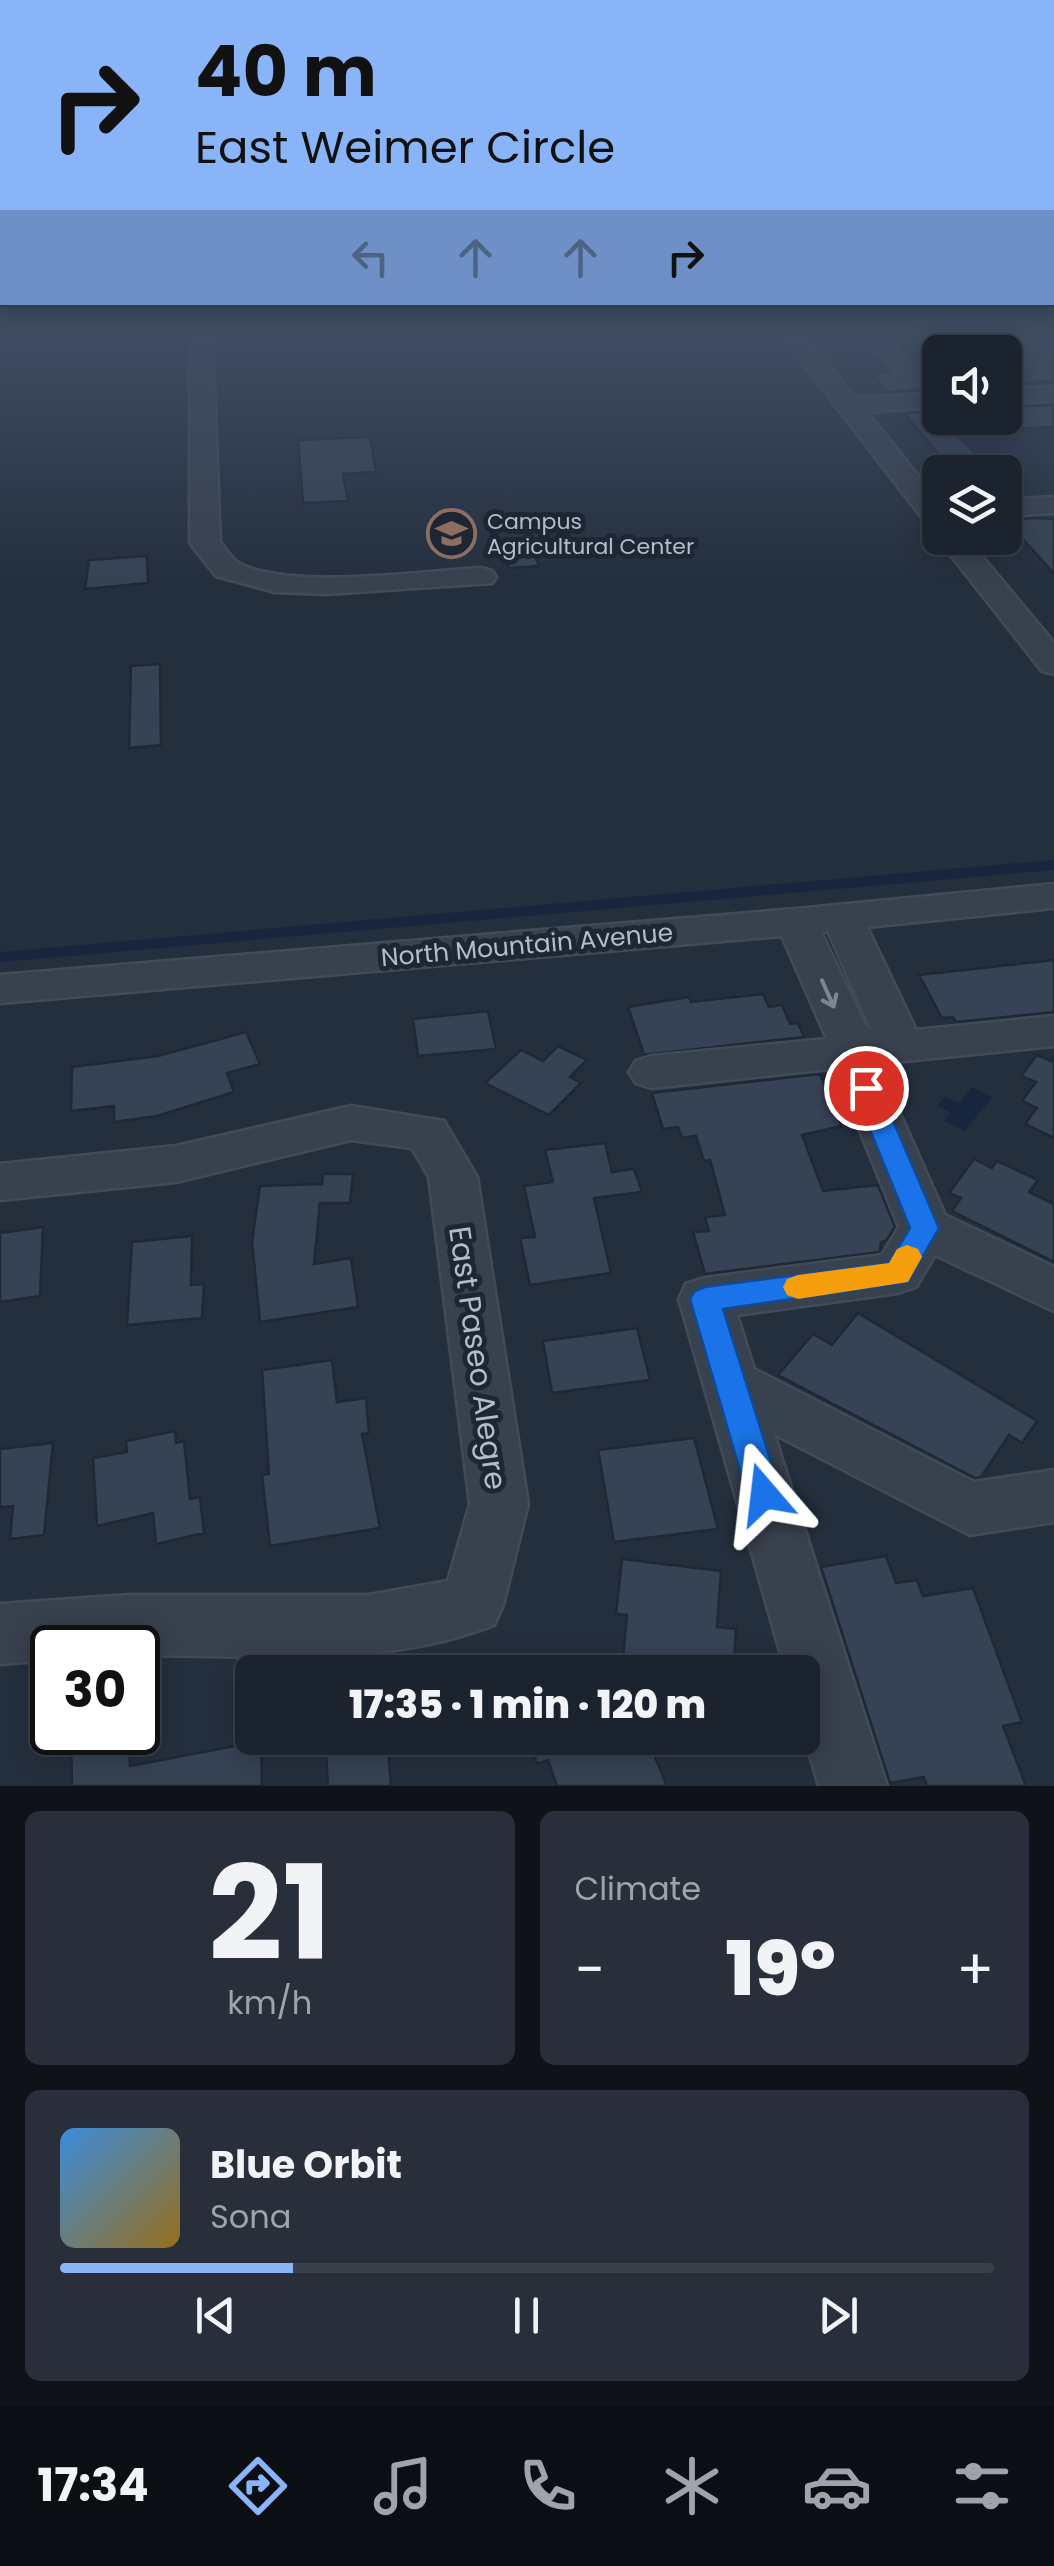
<!DOCTYPE html>
<meta charset="utf-8">
<style>
body{margin:0;font-family:Poppins,sans-serif;background:#282f3a;color:#f1f3f6;height:100vh;display:flex;flex-direction:column;font-size:38px;white-space:nowrap}
*{box-sizing:border-box;margin:0}
p{font-size:32px;color:#a0a4aa}
.icon{flex:none;width:55px;height:55px;fill:none;stroke:currentColor;stroke-width:2;stroke-linecap:round;stroke-linejoin:round}
.map{position:relative;height:1786px;overflow:hidden}
.side{display:flex;flex-direction:column;gap:25px;padding:25px;background:#0f1319;flex:1}
.side>*{flex:none}
.hud{position:absolute;left:0px;top:0px;width:1055px;height:305px;box-shadow:0 5px 25px #0003,0 0 0 2px #39404a;background:#8ab4f8;color:#111;overflow:hidden}
.controls{position:absolute;left:922px;top:335px;display:grid;gap:20px}
.controls a{display:grid;place-items:center;width:100px;height:100px;border-radius:15px;background:#1b232e;box-shadow:0 5px 25px #0003,0 0 0 2px #39404a;font-size:50px}
.speed{position:absolute;left:30px;top:1625px;display:flex;gap:20px;font-size:50px;font-weight:700;text-align:center}
.speed>*{display:grid;place-content:center;width:130px;height:130px;border-radius:50%;background:#1b232e;box-shadow:0 5px 25px #0003,0 0 0 2px #39404a;line-height:1}
.speed .limit{border:5px solid #111;border-radius:15px;background:#fff;color:#111}
.pin{position:absolute;display:grid;place-items:center;width:85px;height:85px;color:#fff;margin:-42px;border:5px solid #fff;border-radius:50%;box-shadow:0 2px 10px #0007}
.me{position:absolute;width:110px;margin:-55px;rotate:343deg;stroke-linejoin:round;filter:drop-shadow(0 0 8px #0008)}
.turn{display:flex;align-items:center;gap:35px;height:210px;padding:0 30px;font-size:45px}
.turn .icon{width:130px;height:130px;stroke-width:2.5}
.turn b{display:block;font-size:70px;line-height:85px}
.lanes{display:flex;align-items:center;height:95px;padding:0 30px;background:#0003;justify-content:center;gap:50px;direction:ltr}
.lanes .off{opacity:.35}
.big{font-size:75px;font-weight:800;line-height:1.1}
.side .tile{flex:1;display:flex;flex-direction:column;justify-content:center;gap:15px;min-width:0;padding:0 35px;border-radius:15px;background:#282f3a}
.side .dial{align-items:center;gap:0}
.dial b{font-size:130px;line-height:1}
.song{display:flex;align-items:center;gap:30px}
.cover{width:120px;height:120px;border-radius:15px;background:linear-gradient(135deg,hsl(210 70% 55%),hsl(40 70% 35%))}
.played{height:10px;border-radius:5px;background:linear-gradient(90deg,#8ab4f8 25%,#39404a 25%)}
.keys{display:flex;justify-content:space-around;direction:ltr}
.heat{display:flex;justify-content:space-between;align-items:center;font-size:55px;direction:ltr}
.side .tiles{flex:1;display:grid;gap:25px;grid-template-columns:1fr 1fr}
.tile:last-child{grid-column:span 2}
.trip{position:absolute;left:235px;top:1655px;width:585px;height:100px;border-radius:15px;background:#1b232e;box-shadow:0 5px 25px #0003,0 0 0 2px #39404a;font-weight:800;line-height:100px;text-align:center}
.dock{display:flex;height:160px;justify-content:space-around;align-items:center;background:#0b0e12;color:#a0a4aa}
.dock .icon{width:70px;height:70px}
.dock .selected{color:#8ab4f8}
.dock b{font-size:45px;color:#f1f3f6}
.map>svg:first-child{display:block}
</style>
<div class="map">
<svg width="1054" height="1786" viewBox="0 0 1054 1786">
<rect width="100%" height="100%" fill="#242f3e"/>
<polygon fill="#17263c" points="972,1087 992,1097 965,1131 944,1121 951,1113 937,1106 944,1097 959,1103"/>
<g fill="none" stroke-linecap="round" stroke-linejoin="round">
<polyline stroke="#17263c" stroke-width="8" points="1041,866 1054,865"/>
<polyline stroke="#17263c" stroke-width="10" points="0,957 1054,865"/>
</g>
<g fill="#364354" stroke="#1f2835" stroke-width="2.5">
<polygon points="971,332 1034,332 1054,350 1054,380 1005,385 1005,352 991,352"/>
<polygon points="899,342 940,385 940,389 886,392 873,373 890,372 868,348 873,348 869,344"/>
<polygon points="1054,405 1054,427 1005,429 1005,407"/>
<polygon points="940,411 940,418 994,472 954,472 904,413"/>
<polygon points="370,437 376,472 343,474 348,501 303,503 298,440"/>
<polygon points="1035,518 1054,519 1054,574 1006,520"/>
<polygon points="529,541 539,566 509,568 500,543"/>
<polygon points="147,556 148,583 85,589 89,560"/>
<polygon points="160,664 161,745 129,748 131,666"/>
<polygon points="1054,960 1054,1012 956,1022 953,1017 942,1018 919,975"/>
<polygon points="763,994 769,1007 782,1005 790,1024 798,1023 804,1037 644,1055 628,1007 689,997 691,1002"/>
<polygon points="488,1011 496,1049 418,1056 413,1019"/>
<polygon points="246,1032 260,1064 227,1073 234,1092 157,1116 114,1122 114,1106 71,1111 72,1067 158,1056"/>
<polygon points="558,1046 587,1060 570,1077 581,1083 549,1115 485,1083 521,1050 543,1061"/>
<polygon points="1037,1055 1051,1061 1054,1057 1054,1138 1025,1124 1037,1108 1022,1101 1036,1082 1021,1076"/>
<polygon points="820,1074 842,1126 802,1135 823,1191 878,1185 895,1227 886,1241 881,1242 880,1252 705,1274 693,1232 709,1231 705,1217 725,1215 710,1160 704,1161 696,1136 682,1138 678,1127 663,1129 652,1093"/>
<polygon points="605,1143 612,1172 634,1169 642,1192 594,1198 611,1273 530,1285 520,1238 535,1237 524,1186 553,1182 545,1150"/>
<polygon points="974,1159 992,1168 997,1161 1038,1180 1029,1192 1054,1204 1054,1262 952,1211 961,1198 949,1193"/>
<polygon points="323,1174 353,1174 350,1203 320,1203 314,1264 351,1258 358,1307 260,1322 252,1241 260,1186 322,1184"/>
<polygon points="43,1227 40,1296 0,1302 0,1233"/>
<polygon points="192,1236 191,1285 204,1284 202,1318 127,1325 132,1242"/>
<polygon points="858,1313 1037,1421 1022,1443 1009,1435 981,1477 975,1478 778,1375 813,1334 832,1345"/>
<polygon points="637,1328 650,1380 552,1393 543,1341"/>
<polygon points="332,1360 337,1402 366,1398 369,1433 362,1434 380,1528 270,1546 262,1475 269,1474 262,1370"/>
<polygon points="175,1431 176,1443 184,1441 190,1499 200,1497 204,1533 156,1544 153,1513 97,1526 93,1458 127,1452 126,1441"/>
<polygon points="694,1438 718,1529 614,1542 598,1450"/>
<polygon points="53,1443 44,1535 10,1539 13,1506 0,1507 0,1449"/>
<polygon points="886,1556 896,1583 917,1580 923,1596 973,1588 1022,1722 1003,1726 1026,1786 927,1786 924,1777 890,1783 821,1567"/>
<polygon points="622,1559 721,1571 717,1627 736,1629 734,1666 707,1663 706,1672 628,1672 629,1661 623,1659 627,1615 616,1614"/>
<polygon points="98,1732 128,1732 130,1766 261,1741 262,1786 72,1786 71,1738"/>
<polygon points="325,1738 387,1738 391,1786 328,1786"/>
<polygon points="529,1738 647,1738 667,1786 557,1786 548,1760 537,1764"/>
</g>
<g fill="none" stroke-linecap="round" stroke-linejoin="round">
<defs>
<g id="minor">
<path d="M190,332h22l8,210c6,7 12,18 20,22 53,26 181,7 241,4l11,3 4,6 -4,6 -166,11 -51,-2 -59,-16 -26,-33z"/>
<polygon points="779,332 802,332 855,398 940,393 940,407 867,412 940,503 940,531 930,528"/>
<polygon points="1054,387 1054,401 1005,403 1005,389"/>
<polygon points="1054,497 1054,513 1005,516 1005,500"/>
<polygon points="940,534 940,538 967,538 1054,643 1054,674 1042,671 942,544 937,538"/>
<path d="M1054,884v24l-187,19 49,103 138,-14v30l-159,16 -6,27 56,126 109,52v44l-119,-56 -19,32 -18,6 -161,22 17,54 220,113 80,-12v52l-84,13 -196,-101 113,352h-68l-17,-58v-56h-16l-107,-373 7,-15 19,-6 177,-23 17,-28 -56,-138 6,-22 -197,21 -16,-5 -7,-11 7,-11 16,-5 175,-17 -45,-103 -782,67v-28l796,-66zM828,931l43,98 -6,-4 -44,-93z"/>
<path d="M351,1106l93,15 33,56 51,327 -25,101 -9,20c-112,44 -239,30 -356,30v-7h-86v12l-52,4v-60l129,-9h240l79,-14 22,-77 -41,-327 -17,-29 -61,-8 -175,42 -176,18v-36l176,-18z"/>
</g>
</defs>
<use href="#minor" stroke="#414a57" stroke-width="5"/>
<use href="#minor" fill="#38414e" fill-rule="evenodd"/>
</g>
<defs><path id="oneway-shaft" d="M-6 0H5M1.5-3L5.5 0L1.5 3" fill="none" stroke-width="1.6" stroke-linecap="round" stroke-linejoin="round" transform="scale(2.5)"/></defs>
<use stroke="#7c8592" href="#oneway-shaft" transform="translate(828 994) rotate(66)"/>
<linearGradient id="sky" x2="0" y2="1"><stop stop-color="#141a22"/><stop offset="0.57" stop-color="#3f4d63"/><stop offset="1" stop-color="#3f4d63" stop-opacity="0"/></linearGradient>
<rect width="1054" height="582" fill="url(#sky)"/>
<polygon fill="#1a73e8" stroke="#114b97" stroke-width="2.5" points="866,1079 875,1082 879,1088 939,1228 908,1282 723,1309 781,1494 776,1504 764,1508 752,1504 747,1494 690,1299 695,1291 705,1287 889,1263 910,1228 853,1088 856,1082"/>
<polygon fill="#f59e0b" points="907,1245 918,1249 922,1257 908,1282 798,1299 787,1295 783,1287 787,1279 798,1275 889,1263 897,1249"/>
<defs>
<symbol id="university-ring" viewBox="-11 -11 22 22"><circle r="9.5" fill="#1d2633" stroke="#8d6e63" stroke-width="1.5"/><path d="M0-5L7-2L0 1L-7-2ZM-4 1L0 2.5L4 1V4Q0 6-4 4Z" fill="#8d6e63"/></symbol>
</defs>
<g fill-rule="evenodd">
<use href="#university-ring" x="424" y="506" width="55" height="55"/>
</g>
<g text-anchor="middle" dominant-baseline="central" stroke-width="10" stroke-linejoin="round" paint-order="stroke">
<g font-size="22" fill="#b4bcc9" stroke="#1d2633" text-anchor="start">
<text x="487" y="521">Campus<tspan x="487" dy="25">Agricultural Center</tspan></text>
</g>
<g font-size="25" fill="#b4bcc9" stroke="#1d2633">
<text transform="translate(527 945) rotate(-5)">North Mountain Avenue</text>
</g>
<g font-size="30" fill="#b4bcc9" stroke="#1d2633">
<text transform="translate(478 1358) rotate(82)">East Paseo Alegre</text>
</g>
</g>
</svg>
<div class="controls">
<a><svg class="icon" aria-label="sound" viewBox="0 0 24 24"><path d="M4 9h4l5-4v14l-5-4H4zM17 9q2 3 0 6"/></svg></a>
<a><svg class="icon" aria-label="layers" viewBox="0 0 24 24"><path d="M12 4l9 5-9 5-9-5zM3 14l9 5 9-5"/></svg></a>
</div>
<div class="speed"><div class="limit">30</div></div>
<div class="pin" style="left:866px;top:1088px;background:#d93025"><svg class="icon" aria-label="arrive" viewBox="0 0 24 24"><path d="M6 21V4h12l-3 4 3 4H6"/></svg></div>
<svg class="me" style="left:764px;top:1494px" viewBox="-20 -20 40 40"><path d="M0-17L14 15 0 8-14 15z" fill="#1a73e8" stroke="#fff" stroke-width="4"/></svg>
<div class="trip">17:35 · 1 min · 120 m</div>
<div class="hud">
<div class="turn"><svg class="icon" aria-label="right" viewBox="0 0 24 24"><path d="M7 20v-9h11M14 6l5 5-5 5"/></svg><div><b>40 m</b>East Weimer Circle</div></div>
<div class="lanes"><svg class="icon off" aria-label="left" viewBox="0 0 24 24"><path d="M17 20v-9H6M10 6l-5 5 5 5"/></svg><svg class="icon off" aria-label="ahead" viewBox="0 0 24 24"><path d="M12 20V5M6 11l6-6 6 6"/></svg><svg class="icon off" aria-label="ahead" viewBox="0 0 24 24"><path d="M12 20V5M6 11l6-6 6 6"/></svg><svg class="icon" aria-label="right" viewBox="0 0 24 24"><path d="M7 20v-9h11M14 6l5 5-5 5"/></svg></div>
</div>
</div>
<section class="side">
<div class="tiles">
<div class="tile dial"><b>21</b><p>km/h</p></div>
<div class="tile"><p>Climate</p>
<div class="heat"><a>−</a><b class="big">19°</b><a>+</a></div>
</div>
<div class="tile">
<div class="song"><i class="cover"></i><div><b>Blue Orbit</b><p>Sona</p></div></div>
<div class="played"></div>
<div class="keys"><svg class="icon" aria-label="previous" viewBox="0 0 24 24"><path d="M18 5L8 12l10 7zM5 5v14"/></svg><svg class="icon" aria-label="pause" viewBox="0 0 24 24"><path d="M8 5v14M16 5v14"/></svg><svg class="icon" aria-label="next" viewBox="0 0 24 24"><path d="M6 5l10 7-10 7zM19 5v14"/></svg></div>
</div>
</div>
</section>
<nav class="dock">
<b>17:34</b>
<svg class="icon selected" aria-label="directions" viewBox="0 0 24 24"><path d="M12 3l9 9-9 9-9-9zM9 14v-3h6M13 9l2 2-2 2"/></svg>
<svg class="icon" aria-label="music" viewBox="0 0 24 24"><path d="M9 18V5l10-2v13"/><circle cx="6" cy="18" r="3"/><circle cx="16" cy="16" r="3"/></svg>
<svg class="icon" aria-label="phone" viewBox="0 0 24 24"><path d="M5 4h4l2 5-3 2q2 4 5 5l2-3 5 2v4C11 20 4 13 5 4z"/></svg>
<svg class="icon" aria-label="climate" viewBox="0 0 24 24"><path d="M12 3v18M4 7l16 10M4 17L20 7"/></svg>
<svg class="icon" aria-label="car" viewBox="0 0 24 24"><path d="M5 17H2v-5l4-1 3-4h7l3 4 3 1v5h-3M9 17h6M6 11h13"/><circle cx="7" cy="17" r="2"/><circle cx="17" cy="17" r="2"/></svg>
<svg class="icon" aria-label="filters" viewBox="0 0 24 24"><path d="M4 7h16M4 17h16"/><circle cx="9" cy="7" r="2"/><circle cx="15" cy="17" r="2"/></svg>
</nav>
